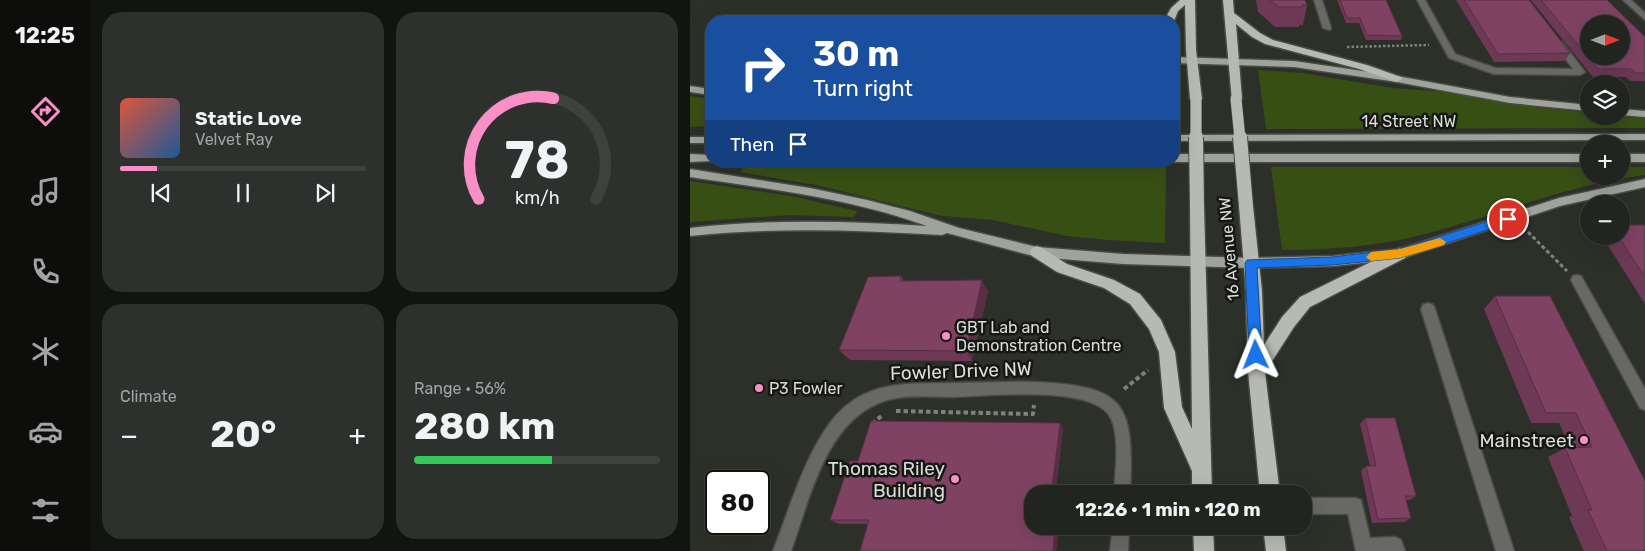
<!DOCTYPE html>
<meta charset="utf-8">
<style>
body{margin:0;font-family:Rubik,sans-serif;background:#2d302c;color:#f1f3f6;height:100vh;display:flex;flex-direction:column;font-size:19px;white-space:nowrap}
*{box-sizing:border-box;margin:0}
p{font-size:16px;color:#a2a4a4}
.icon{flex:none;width:28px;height:28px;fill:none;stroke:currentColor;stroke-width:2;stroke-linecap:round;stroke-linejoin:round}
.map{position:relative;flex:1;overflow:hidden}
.drawer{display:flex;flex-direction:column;gap:12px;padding:12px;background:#121411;width:600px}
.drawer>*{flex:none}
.banner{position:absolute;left:15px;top:15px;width:475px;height:152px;border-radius:20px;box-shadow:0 5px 20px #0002,0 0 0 1px #3e413d;background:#1a4fa0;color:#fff;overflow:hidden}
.needle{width:32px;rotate:90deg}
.fabs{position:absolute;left:890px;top:15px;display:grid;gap:10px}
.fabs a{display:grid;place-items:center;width:50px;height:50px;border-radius:50%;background:#21241f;box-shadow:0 5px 20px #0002,0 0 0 1px #3e413d;font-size:25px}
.speed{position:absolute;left:15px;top:470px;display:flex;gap:10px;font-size:25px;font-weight:700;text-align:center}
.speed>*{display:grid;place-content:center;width:65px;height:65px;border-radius:50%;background:#21241f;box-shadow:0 5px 20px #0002,0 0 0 1px #3e413d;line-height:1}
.speed .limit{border:2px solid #111;border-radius:8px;background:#fff;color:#111}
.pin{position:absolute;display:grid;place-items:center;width:42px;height:42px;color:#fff;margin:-21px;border:2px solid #fff;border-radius:50%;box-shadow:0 1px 5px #0007}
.me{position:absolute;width:55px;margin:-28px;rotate:358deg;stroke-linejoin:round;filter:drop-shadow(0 0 4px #0008)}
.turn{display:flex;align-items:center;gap:18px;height:105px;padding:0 25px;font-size:22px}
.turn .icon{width:65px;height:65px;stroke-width:2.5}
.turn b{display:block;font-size:35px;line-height:42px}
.then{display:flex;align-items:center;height:48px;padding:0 25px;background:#0003;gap:10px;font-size:19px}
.big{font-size:38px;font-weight:700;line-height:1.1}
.drawer .widget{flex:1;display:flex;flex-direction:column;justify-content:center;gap:8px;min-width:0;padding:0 18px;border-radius:20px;background:#2d302c}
.drawer .dial{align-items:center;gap:0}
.dial svg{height:130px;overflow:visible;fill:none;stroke:#3e413d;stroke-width:7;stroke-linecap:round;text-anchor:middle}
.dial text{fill:#f1f3f6;stroke:none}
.song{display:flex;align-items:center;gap:15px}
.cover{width:60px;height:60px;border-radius:8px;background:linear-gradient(135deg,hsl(10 70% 55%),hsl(210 70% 35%))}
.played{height:5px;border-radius:2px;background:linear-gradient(90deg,#fa8fc8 15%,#3e413d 15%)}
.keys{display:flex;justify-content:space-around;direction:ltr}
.heat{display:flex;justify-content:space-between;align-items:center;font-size:28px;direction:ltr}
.charge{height:8px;border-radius:4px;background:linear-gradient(90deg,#34c759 56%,#3e413d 0)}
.drawer .tiles{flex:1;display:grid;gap:12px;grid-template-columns:repeat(2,1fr)}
.trip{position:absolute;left:334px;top:485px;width:288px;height:50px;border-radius:20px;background:#21241f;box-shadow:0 5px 20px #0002,0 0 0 1px #3e413d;font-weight:700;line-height:50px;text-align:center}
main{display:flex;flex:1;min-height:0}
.dock{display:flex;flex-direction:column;width:90px;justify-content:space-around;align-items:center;background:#0d0e0c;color:#a2a4a4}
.dock .icon{width:35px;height:35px}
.dock .on{color:#fa8fc8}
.dock b{font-size:22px;color:#f1f3f6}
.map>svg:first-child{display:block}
</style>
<main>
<nav class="dock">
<b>12:25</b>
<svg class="icon on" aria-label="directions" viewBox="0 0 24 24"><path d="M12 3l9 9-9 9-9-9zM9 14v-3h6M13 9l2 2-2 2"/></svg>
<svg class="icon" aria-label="music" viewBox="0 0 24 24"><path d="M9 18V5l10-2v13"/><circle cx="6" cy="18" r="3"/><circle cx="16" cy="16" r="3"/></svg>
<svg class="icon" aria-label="phone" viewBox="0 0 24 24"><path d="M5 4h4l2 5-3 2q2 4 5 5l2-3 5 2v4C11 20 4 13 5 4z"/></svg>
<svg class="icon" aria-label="climate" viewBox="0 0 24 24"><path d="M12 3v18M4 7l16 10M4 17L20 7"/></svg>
<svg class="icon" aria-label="car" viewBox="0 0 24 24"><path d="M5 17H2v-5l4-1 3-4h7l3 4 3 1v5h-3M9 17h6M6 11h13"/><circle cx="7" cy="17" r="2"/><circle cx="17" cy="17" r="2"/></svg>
<svg class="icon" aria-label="filters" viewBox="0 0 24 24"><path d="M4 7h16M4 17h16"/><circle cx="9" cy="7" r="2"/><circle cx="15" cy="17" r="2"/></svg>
</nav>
<section class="drawer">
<div class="tiles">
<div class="widget">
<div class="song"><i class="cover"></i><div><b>Static Love</b><p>Velvet Ray</p></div></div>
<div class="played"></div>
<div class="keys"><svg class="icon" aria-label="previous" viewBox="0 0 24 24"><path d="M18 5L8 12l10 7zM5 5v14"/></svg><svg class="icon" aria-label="pause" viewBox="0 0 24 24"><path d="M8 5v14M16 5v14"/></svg><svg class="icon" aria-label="next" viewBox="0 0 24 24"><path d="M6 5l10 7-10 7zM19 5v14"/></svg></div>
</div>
<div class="widget dial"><svg viewBox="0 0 100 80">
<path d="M14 69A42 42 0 1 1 86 69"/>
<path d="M14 69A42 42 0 0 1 60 7" stroke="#fa8fc8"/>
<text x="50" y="56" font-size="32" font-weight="700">78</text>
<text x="50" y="72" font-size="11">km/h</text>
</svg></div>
<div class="widget"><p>Climate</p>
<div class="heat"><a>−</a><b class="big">20°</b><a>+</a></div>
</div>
<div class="widget"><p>Range · 56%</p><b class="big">280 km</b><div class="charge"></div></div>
</div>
</section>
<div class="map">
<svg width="955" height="551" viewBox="0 0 955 551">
<rect width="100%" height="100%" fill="#2c3029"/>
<g fill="#384f14">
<polygon points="568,70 612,73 703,88 756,92 828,105 899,113 899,116 955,118 955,128 576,129"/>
<polygon points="0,96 21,99 21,126 0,127"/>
<polygon points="99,163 476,167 475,243 419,240 377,236 303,220 252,216 126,185 50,172 55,165"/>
<path d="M581,167h318v9h32v-9h24v8c-75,9 -144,39 -216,58 -48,13 -98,17 -147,17z"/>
<polygon points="0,181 101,196 167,211 164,217 99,215 0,222"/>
</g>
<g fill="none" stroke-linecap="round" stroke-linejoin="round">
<defs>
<g id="minor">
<polygon points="624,0 632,0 641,28 640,30 633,28"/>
<polygon points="727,0 735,0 765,54 805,68 883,69 865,44 869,41 872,42 895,72 890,75 804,74 759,58"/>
<polygon points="933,0 941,0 955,13 955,20"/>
<polygon points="887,275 891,276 955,389 955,410 950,408 881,280 883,276"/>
<polygon points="738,303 743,305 745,309 824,551 806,551 731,309 733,305"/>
<path d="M344,382c94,4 100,22 96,112h-16c1,-21 7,-61 -5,-79 -21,-30 -121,-19 -155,-18 -19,0 -38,-2 -57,1 -69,11 -86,98 -106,153h-18c17,-43 30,-91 57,-128 33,-44 76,-39 125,-40 26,0 53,-2 79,-1z"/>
<polygon points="612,498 665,498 671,500 680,538 705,537 711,540 715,551 666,551 658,514 612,514"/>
<polygon points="423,526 439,526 438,551 420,551"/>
</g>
<g id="major">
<polygon points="484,57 604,61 707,76 820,97 899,105 899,111 820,103 707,82 604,67 484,63"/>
<polygon points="0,86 21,89 21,95 0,92"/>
<polygon points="931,109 955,111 955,117 931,115"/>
<polygon points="955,134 955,140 484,141 484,135"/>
<rect x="0" y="137" width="21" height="6"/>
<polygon points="0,154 21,155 22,161 0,162"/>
<rect x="484" y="154" width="415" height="8"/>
<rect x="931" y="154" width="24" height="8"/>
<path d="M0,169l120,19 57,12 43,11 49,17 78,19 86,7 128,4 82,-2 67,-7 159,-51 86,-19v8l-85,19 -160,53 -67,7 -82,2 -128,-4 -86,-7 -90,-24 -5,2c-84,-5 -168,-8 -252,1v-8c79,-9 158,-7 237,-2 -76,-28 -158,-37 -237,-49z"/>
</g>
<g id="highway">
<polygon points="490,0 505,0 506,50 512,99 506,103 500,99 496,50 495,5 488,11 484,21 474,21 481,8"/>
<polygon points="533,0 543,0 544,13 570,33 583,40 677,65 711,77 712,79 707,82 703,81 669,69 575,44 562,37 546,24 552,99 546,103 542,101"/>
<polygon points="507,201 512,202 514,206 522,494 502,494 502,471 474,408 469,352 459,329 440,304 414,288 367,272 342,256 340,252 342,248 347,246 352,248 377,264 424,280 450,294 471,320 485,352 492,407 502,429 500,206 502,202"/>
<polygon points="556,201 561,202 563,206 572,291 574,345 592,317 610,297 705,250 710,248 715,250 717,254 715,258 620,307 604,327 575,372 590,494 570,494 558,371 556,291 549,206 551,202"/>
<polygon points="503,526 523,526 524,551 504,551"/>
<polygon points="573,526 593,526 596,551 576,551"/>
</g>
</defs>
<use href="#minor" stroke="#484c45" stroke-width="3"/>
<use href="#major" stroke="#484c45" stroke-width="3"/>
<use href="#highway" stroke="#484c45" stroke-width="3"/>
<polyline stroke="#7e827c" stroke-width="2.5" stroke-dasharray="2.5 2" stroke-linecap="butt" points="657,47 739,45"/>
<polyline stroke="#7e827c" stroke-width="3" stroke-dasharray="4 2.5" stroke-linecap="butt" points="838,232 877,271"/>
<g stroke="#7e827c" stroke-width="4" stroke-dasharray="4.5 3" stroke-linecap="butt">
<polyline points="434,389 458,370"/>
<polyline points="206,411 343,414 344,405"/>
<polyline points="184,425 185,421 193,415"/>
</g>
<use href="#minor" fill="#686966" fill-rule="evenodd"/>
<use href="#major" fill="#a0a39c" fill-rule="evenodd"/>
<use href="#highway" fill="#b6bab2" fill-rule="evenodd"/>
<defs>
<g id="highway-bridge-far1">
<polyline points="506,99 506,139"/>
<polyline points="546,99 550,139"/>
</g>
<g id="highway-bridge">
<polyline points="506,137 507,206"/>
<polyline points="550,137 556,206"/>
</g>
</defs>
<use href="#highway-bridge-far1" stroke="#484c45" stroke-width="12" stroke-linecap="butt"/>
<use href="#highway-bridge" stroke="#484c45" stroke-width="16" stroke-linecap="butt"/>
<use href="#highway-bridge-far1" stroke="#b6bab2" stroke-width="11"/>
<use href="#highway-bridge" stroke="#b6bab2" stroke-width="14"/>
</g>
<g fill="#6d3955">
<polygon points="566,0 615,0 617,5 613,25 609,25 609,27 585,27 568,12"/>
<polygon points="647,0 696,0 712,36 711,40 676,40 669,23 656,23"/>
<polygon points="766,0 839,0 880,53 875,61 804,62"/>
<polygon points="841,0 917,0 955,37 955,81 940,81 936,77 903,77"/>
<polygon points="955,225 955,304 912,236 931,236"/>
<polygon points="211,276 214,281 298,291 282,361 160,360 149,350"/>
<polygon points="805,296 860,296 955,551 894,551 879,517 882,516 858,457 875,448 880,447 869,423 841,423 794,309"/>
<polygon points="675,418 726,496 720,500 716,500 721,518 714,522 682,523 671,471 676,466 680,466 670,424"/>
<polygon points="370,423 373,429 366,488 370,488 372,494 342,494 342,526 369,526 366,551 178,524 149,524 140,520 168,461"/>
</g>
<g fill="#592e45">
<polygon points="292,280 298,291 282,361 276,351"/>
<polygon points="370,423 373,429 365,493 362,488"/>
<polygon points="370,488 372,493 372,494 369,494"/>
<polygon points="365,526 369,526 366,551 363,551"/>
</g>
<g fill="#7f4263" stroke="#592e45" fill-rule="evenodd">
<polygon points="580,0 615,0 617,5 612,5 613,7 589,7"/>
<polygon points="650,0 696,0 712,36 677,35 670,18 657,18"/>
<polygon points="774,0 839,0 880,53 808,54"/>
<path d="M851,0h66l38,37v36h-9l-4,-4h-34zM899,24h32v32h-32z"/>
<polygon points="931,225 955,225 955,277 928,236 931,236"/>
<polygon points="211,276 210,281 292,280 276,351 149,350 178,277"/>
<polygon points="805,296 860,296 955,481 955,551 917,551 898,510 902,510 875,448 902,447 886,413 856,413"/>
<polygon points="675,418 705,418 726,496 715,496 721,518 688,519 676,466 686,466"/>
<polygon points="181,421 370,423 362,488 370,488 369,494 342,494 342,526 365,526 363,551 170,551 179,520 140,520 160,461 168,461"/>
</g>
<polygon fill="#1a73e8" stroke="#114b97" points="818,215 822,216 823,219 822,222 710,258 642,265 567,268 572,355 570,359 566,361 561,359 559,355 555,263 557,260 642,257 710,249"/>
<polygon fill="#f59e0b" points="750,238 756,242 754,245 710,258 681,261 676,257 681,252 710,249"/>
<g fill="#fa8fc8" stroke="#161714" stroke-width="2">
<circle cx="256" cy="336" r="5"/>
<circle cx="69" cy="388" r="5"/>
<circle cx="894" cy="440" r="5"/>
<circle cx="265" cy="479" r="5"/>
</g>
<g text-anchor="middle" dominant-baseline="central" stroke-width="5" stroke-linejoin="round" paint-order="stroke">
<g font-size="16" fill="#d9dcd7" stroke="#161714">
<text x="719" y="121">14 Street NW</text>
<text transform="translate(539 249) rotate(-95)">16 Avenue NW</text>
</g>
<g font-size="16" fill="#d9dcd7" stroke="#161714" text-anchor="start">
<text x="266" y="327">GBT Lab and<tspan x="266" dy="18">Demonstration Centre</tspan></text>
<text x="79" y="388">P3 Fowler</text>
</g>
<g font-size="19" fill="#d9dcd7" stroke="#161714">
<text transform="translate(271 371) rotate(-2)">Fowler Drive NW</text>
</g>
<g font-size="19" fill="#d9dcd7" stroke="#161714" text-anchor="end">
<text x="884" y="440">Mainstreet</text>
<text x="255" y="468">Thomas Riley<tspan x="255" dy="22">Building</tspan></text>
</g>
</g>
</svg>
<div class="fabs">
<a><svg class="needle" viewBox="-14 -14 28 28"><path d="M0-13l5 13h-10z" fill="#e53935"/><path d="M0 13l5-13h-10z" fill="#a2a4a4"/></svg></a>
<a><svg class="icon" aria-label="layers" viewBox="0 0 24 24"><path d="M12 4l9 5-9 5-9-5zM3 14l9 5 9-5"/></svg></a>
<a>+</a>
<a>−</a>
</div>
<div class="speed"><div class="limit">80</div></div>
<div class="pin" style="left:818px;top:219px;background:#d93025"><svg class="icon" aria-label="arrive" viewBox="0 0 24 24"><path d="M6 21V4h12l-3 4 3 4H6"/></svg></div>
<svg class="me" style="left:566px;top:355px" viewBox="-20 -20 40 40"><path d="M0-17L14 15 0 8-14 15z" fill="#1a73e8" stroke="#fff" stroke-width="4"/></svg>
<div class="trip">12:26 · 1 min · 120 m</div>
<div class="banner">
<div class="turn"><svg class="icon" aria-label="right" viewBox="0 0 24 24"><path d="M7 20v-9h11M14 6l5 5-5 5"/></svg><div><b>30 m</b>Turn right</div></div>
<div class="then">Then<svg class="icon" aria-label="arrive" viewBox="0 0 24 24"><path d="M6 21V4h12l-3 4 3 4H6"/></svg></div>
</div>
</div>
</main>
